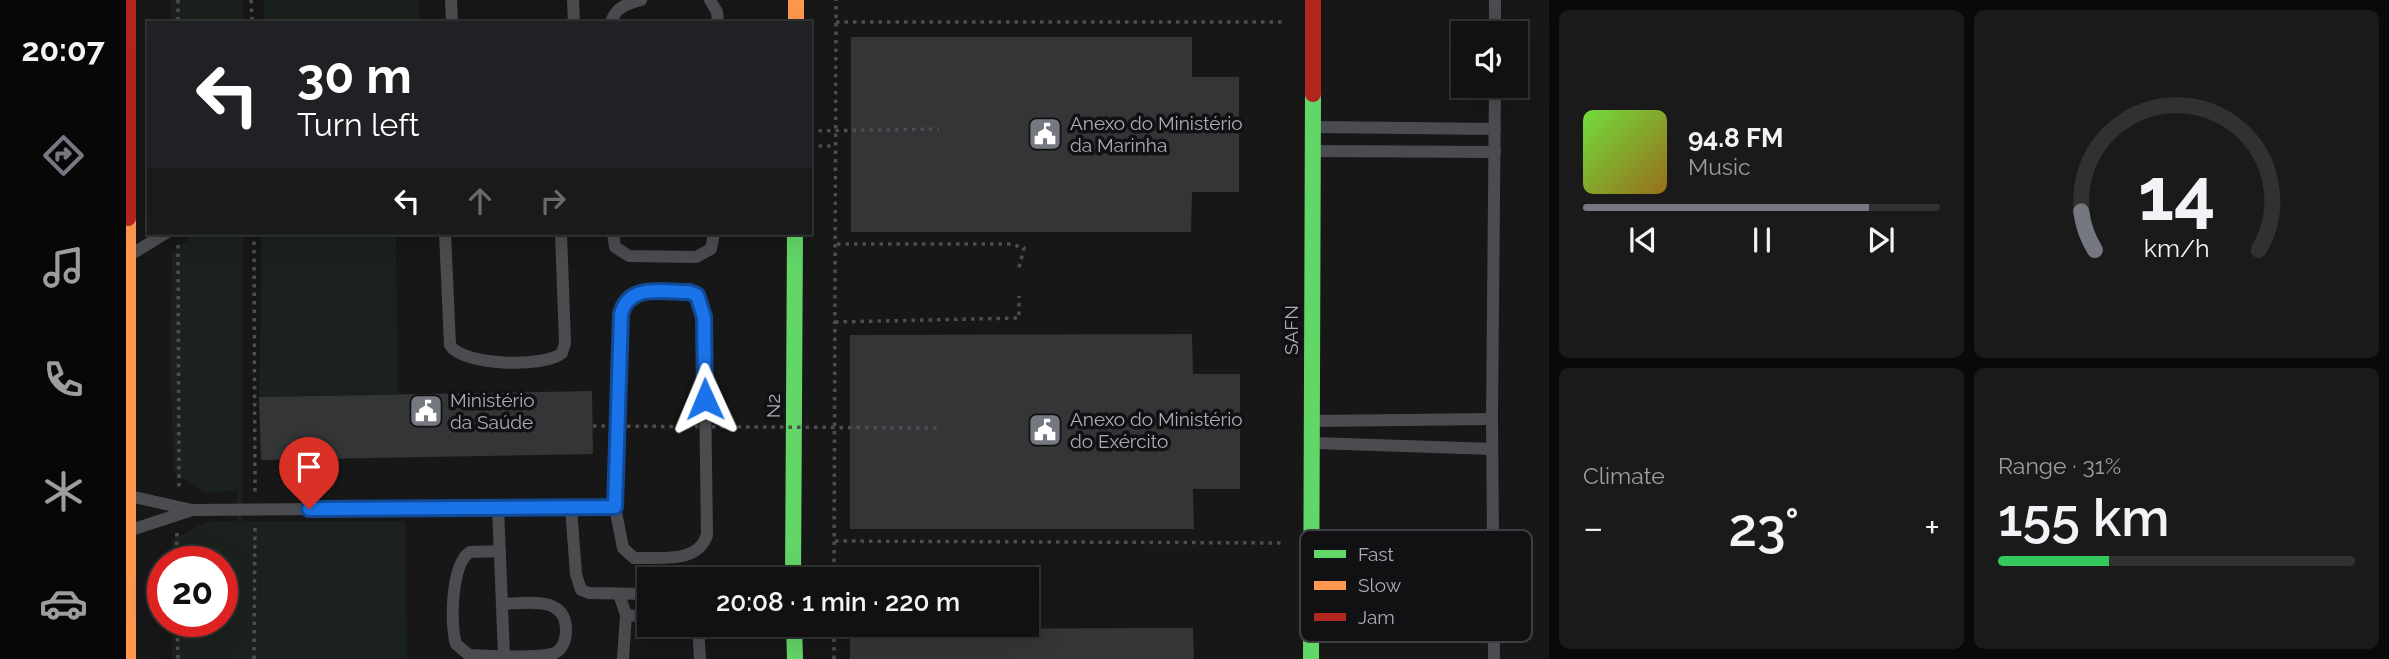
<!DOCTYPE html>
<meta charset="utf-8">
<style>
body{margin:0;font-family:Raleway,sans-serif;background:#1a1a1a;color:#f1f3f6;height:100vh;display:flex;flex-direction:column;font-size:26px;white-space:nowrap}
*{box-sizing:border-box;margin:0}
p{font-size:23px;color:#9c9d9f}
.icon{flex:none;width:38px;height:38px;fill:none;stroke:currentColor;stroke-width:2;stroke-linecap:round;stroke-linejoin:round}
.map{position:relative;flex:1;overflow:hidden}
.panel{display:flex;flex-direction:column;gap:10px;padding:10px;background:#090909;width:840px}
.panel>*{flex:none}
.guide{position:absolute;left:21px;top:21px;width:665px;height:214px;border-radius:0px;box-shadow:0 7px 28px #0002,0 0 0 2px #303131;background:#202124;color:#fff;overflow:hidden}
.controls{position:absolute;left:1325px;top:21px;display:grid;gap:14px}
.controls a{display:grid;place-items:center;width:77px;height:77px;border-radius:0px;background:#111;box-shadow:0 7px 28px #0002,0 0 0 2px #303131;font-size:35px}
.speed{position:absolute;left:21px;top:546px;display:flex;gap:14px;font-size:35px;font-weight:700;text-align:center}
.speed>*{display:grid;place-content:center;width:91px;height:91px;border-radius:50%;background:#111;box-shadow:0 7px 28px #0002,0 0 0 2px #303131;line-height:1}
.speed .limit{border:10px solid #d22;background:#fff;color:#111}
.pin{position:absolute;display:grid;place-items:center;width:60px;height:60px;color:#fff;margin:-72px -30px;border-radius:50% 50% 50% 0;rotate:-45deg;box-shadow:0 0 7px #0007}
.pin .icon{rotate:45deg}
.me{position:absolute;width:77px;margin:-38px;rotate:359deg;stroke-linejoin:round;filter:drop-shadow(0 0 5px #0008)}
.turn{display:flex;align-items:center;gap:24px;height:147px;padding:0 35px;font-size:32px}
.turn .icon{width:91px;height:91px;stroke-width:2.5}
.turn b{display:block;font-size:49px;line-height:60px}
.lanes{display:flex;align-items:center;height:66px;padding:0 35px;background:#0003;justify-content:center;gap:35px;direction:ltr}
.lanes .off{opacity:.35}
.big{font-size:52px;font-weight:600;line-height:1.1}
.panel .tile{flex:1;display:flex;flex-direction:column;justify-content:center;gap:10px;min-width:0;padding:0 24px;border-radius:10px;background:#1a1a1a}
.panel .dial{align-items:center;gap:0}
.dial svg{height:182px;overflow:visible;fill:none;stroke:#303131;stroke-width:7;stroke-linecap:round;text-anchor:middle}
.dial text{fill:#f1f3f6;stroke:none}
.song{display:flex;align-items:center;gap:21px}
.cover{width:84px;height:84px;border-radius:10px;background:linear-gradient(135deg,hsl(100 70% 55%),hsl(40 70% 35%))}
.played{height:7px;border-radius:4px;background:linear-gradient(90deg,#757880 80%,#303131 80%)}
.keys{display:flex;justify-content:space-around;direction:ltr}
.heat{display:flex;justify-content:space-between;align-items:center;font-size:38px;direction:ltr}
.charge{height:10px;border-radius:5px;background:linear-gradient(90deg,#34c759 31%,#303131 0)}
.panel .tiles{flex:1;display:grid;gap:10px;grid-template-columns:repeat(2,1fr)}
.trip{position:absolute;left:511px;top:567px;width:402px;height:70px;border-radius:0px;background:#111;box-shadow:0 7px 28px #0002,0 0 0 2px #303131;font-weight:600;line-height:70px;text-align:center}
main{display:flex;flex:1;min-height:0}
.tabs{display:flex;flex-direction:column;width:126px;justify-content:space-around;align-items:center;background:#070707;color:#9c9d9f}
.tabs .icon{width:49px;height:49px}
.tabs .on{color:#757880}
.tabs b{font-size:32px;color:#f1f3f6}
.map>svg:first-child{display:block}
</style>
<main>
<nav class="tabs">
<b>20:07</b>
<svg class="icon on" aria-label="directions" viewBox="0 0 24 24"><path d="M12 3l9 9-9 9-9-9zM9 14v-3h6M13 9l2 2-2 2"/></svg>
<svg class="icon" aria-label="music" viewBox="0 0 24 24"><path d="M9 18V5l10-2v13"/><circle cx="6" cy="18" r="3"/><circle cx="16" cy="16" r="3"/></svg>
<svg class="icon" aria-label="phone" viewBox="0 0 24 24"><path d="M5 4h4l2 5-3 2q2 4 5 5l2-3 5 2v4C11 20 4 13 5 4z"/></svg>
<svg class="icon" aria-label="climate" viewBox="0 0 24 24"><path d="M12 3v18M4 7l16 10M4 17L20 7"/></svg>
<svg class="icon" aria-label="car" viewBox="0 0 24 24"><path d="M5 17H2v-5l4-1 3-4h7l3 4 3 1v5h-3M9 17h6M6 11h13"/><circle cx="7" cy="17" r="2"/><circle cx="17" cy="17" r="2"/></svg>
</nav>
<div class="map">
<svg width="1423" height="659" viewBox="0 0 1423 659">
<rect width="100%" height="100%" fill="#171717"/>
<g fill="#1b211c">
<rect x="45" y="0" width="71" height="23"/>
<polygon points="138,0 292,0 293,23 138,23"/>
<polygon points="69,233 270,233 272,394 133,397 136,237 117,237 116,521 279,521 281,659 46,659 46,621 96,621 96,562 46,562 46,540 80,522 111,521 111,491 79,492 48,473 44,367 46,254"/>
</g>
<g fill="#343537">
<polygon points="725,37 1066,37 1066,77 1113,77 1113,192 1066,192 1065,232 725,232"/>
<polygon points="1066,334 1067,374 1114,374 1114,489 1067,489 1068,529 724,529 724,335"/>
<polygon points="466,391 467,454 135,460 133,397"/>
<polygon points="1067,628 1068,659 724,659 724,629"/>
</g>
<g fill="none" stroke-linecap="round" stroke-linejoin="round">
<g stroke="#4d4e52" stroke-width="3.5" stroke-dasharray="3.5 5" stroke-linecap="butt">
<polyline points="52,0 52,23"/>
<polyline points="125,0 126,23"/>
<polyline points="710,22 1159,22"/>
<polyline points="684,146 709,146"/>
<polyline points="128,233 129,493"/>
<polyline points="711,244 885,244 898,248 892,271"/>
<polyline points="52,245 53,490"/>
<polyline points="709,322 893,318 893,296"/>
<polyline points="709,541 1158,543"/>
<polyline points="50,562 51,532"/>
<polyline points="708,579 710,0"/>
<polyline points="51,621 52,659"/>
<polyline points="128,659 129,525"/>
<polyline points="708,659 708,625"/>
</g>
<g stroke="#4b4c50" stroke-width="12">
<polyline points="325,0 326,23"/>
<polyline points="447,0 448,23"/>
<polyline points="584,0 591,12 592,23"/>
<polyline points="1369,0 1369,33"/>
<path d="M485,23c4,-16 16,-19 30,-23"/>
<polyline points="1191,127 1369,129"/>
<polyline points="1191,151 1369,152"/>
<path d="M319,233l5,112c12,21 95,23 112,8l3,-10 -4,-110"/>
<polyline points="487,233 489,247 503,256 570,257 585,249 588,233"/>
<polyline points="9,252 40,233"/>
<path d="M563,292c13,5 13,13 15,25l3,218c-9,29 -47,22 -73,23l-11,-10 -8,-41 6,-193c9,-31 42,-22 68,-22z"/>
<polyline points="1187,421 1366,419"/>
<polyline points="1190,443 1366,449"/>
<polyline points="8,497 66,510 489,507"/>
<polyline points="372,507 378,656"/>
<polyline points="445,508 450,574 455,590 463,593 523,594"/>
<polyline points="5,530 66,510"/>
<path d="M374,551l-30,1c-19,12 -20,72 -14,92l13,11c21,1 68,4 86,-2 8,-4 11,-14 11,-23 0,-35 -40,-27 -64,-26"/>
<polyline points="493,594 500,615 497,659"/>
<polyline points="500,615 523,617"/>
<polyline points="572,625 574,659"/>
<polyline points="1368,659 1366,419 1369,86"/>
</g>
<g stroke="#63d668" stroke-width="16">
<polyline points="667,579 669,233"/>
<polyline points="668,625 669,659"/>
<polyline points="1185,659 1187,94"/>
</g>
<g stroke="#ff974d" stroke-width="16">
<polyline points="670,0 670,23"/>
<polyline points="2,218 2,659"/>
</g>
<g stroke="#b3261e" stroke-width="16">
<polyline points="2,0 2,218"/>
<polyline points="1187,94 1187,0"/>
</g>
<g stroke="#4d4e52" stroke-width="3.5" stroke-dasharray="3.5 5" stroke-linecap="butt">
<polyline points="684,131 813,129"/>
<polyline points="467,426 813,428"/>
</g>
</g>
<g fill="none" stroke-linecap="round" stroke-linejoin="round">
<defs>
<path id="route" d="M183,509l306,-2 6,-193c8,-31 42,-22 68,-22l8,3 7,22 1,82"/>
</defs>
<use href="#route" stroke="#114b97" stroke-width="18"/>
<use href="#route" stroke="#1a73e8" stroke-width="12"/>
</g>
<defs>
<symbol id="civic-square" viewBox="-11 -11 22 22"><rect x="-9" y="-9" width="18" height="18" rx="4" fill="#757880" stroke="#111113"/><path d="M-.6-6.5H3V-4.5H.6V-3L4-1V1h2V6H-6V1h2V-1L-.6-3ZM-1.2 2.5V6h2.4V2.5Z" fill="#fff"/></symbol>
</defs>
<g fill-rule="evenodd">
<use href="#civic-square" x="900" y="115" width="38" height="38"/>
<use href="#civic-square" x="281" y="392" width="38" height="38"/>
<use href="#civic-square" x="900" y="411" width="38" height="38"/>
</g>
<g text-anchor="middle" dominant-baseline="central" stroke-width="7" stroke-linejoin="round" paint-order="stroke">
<g font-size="19" fill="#a8adb8" stroke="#111113" text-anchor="start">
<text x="944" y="123">Anexo do Ministério<tspan x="944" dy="22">da Marinha</tspan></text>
<text x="324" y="400">Ministério<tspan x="324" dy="22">da Saúde</tspan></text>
<text x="944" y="419">Anexo do Ministério<tspan x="944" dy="22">do Exército</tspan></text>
</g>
<g font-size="19" fill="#a8adb8" stroke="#111113">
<text transform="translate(1165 330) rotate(-90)">SAFN</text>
<text transform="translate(647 406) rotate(-90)">N2</text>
</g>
</g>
<rect x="1174" y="530" width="232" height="112" rx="10" fill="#111113" stroke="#3e4045" stroke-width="2"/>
<rect x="1188" y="550" width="32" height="8" fill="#63d668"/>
<rect x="1188" y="581" width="32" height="9" fill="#ff974d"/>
<rect x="1188" y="613" width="32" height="8" fill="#b3261e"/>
<g font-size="19" fill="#a8adb8">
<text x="1232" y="561">Fast</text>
<text x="1232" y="592">Slow</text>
<text x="1232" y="624">Jam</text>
</g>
</svg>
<div class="controls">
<a><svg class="icon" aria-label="sound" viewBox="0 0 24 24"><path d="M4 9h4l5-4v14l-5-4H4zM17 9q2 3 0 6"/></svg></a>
</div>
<div class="speed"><div class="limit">20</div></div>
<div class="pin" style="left:183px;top:509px;background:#d93025"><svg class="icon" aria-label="arrive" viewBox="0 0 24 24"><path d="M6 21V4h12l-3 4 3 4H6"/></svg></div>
<svg class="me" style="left:579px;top:399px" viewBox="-20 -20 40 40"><path d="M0-17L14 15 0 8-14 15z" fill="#1a73e8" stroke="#fff" stroke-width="4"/></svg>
<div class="trip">20:08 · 1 min · 220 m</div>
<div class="guide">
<div class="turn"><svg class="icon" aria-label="left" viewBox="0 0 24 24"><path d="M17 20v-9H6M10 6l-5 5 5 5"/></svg><div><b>30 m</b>Turn left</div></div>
<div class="lanes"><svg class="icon" aria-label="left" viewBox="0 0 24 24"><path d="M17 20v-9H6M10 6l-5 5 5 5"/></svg><svg class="icon off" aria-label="ahead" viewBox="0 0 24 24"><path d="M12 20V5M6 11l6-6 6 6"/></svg><svg class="icon off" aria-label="right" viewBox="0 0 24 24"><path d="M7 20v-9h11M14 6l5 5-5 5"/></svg></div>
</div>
</div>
<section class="panel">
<div class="tiles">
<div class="tile">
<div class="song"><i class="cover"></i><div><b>94.8 FM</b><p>Music</p></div></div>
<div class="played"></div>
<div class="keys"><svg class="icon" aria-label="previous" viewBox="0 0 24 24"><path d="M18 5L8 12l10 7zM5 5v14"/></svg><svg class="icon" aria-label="pause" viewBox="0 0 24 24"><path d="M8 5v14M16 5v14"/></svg><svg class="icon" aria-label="next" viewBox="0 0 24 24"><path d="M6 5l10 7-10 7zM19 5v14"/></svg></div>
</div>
<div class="tile dial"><svg viewBox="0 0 100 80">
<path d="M14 69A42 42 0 1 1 86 69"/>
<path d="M14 69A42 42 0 0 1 8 52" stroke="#757880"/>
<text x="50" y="56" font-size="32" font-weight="700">14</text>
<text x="50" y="72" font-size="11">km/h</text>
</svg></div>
<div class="tile"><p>Climate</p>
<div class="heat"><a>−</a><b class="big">23°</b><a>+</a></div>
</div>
<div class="tile"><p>Range · 31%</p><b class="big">155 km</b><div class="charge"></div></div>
</div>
</section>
</main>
